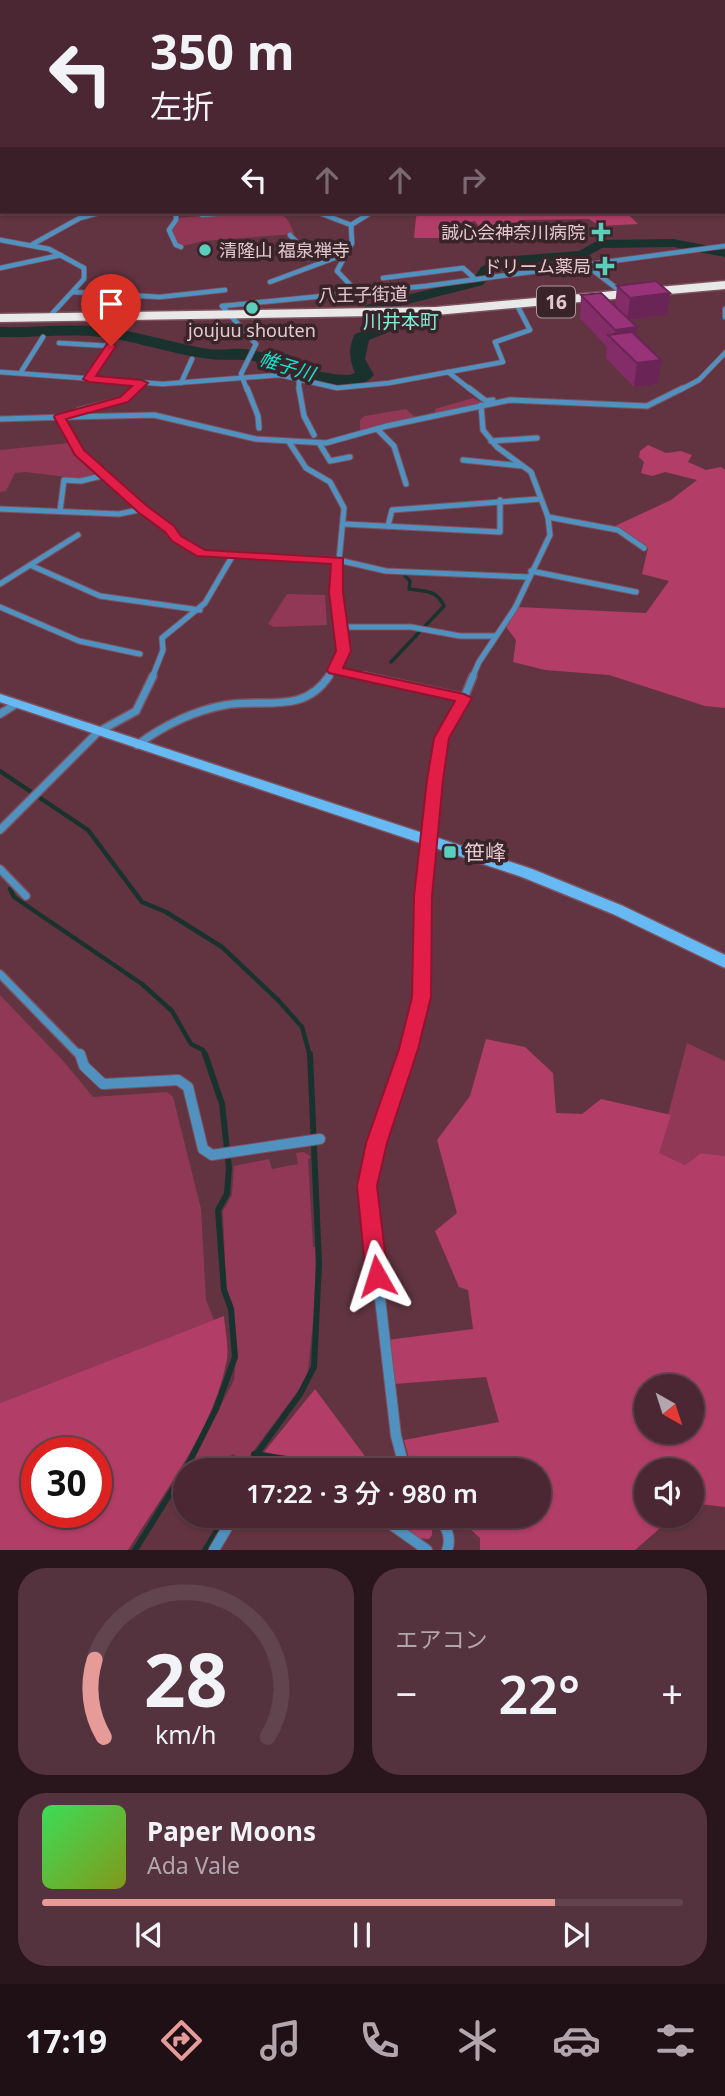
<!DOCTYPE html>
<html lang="ja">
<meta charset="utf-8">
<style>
body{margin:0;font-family:"Noto Sans","Noto Sans JP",sans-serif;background:#54333e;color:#f1f3f6;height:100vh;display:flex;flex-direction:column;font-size:26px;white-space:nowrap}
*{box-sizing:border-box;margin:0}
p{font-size:23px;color:#b2a5ac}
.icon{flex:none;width:38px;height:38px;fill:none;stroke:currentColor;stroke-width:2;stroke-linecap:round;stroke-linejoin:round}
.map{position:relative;height:1550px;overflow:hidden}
.side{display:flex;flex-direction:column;gap:18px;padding:18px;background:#29151c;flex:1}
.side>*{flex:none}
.top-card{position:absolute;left:0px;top:0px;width:726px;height:214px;box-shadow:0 2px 5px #0004,0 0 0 2px #61444d;background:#4a2732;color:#f1f3f6;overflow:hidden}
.needle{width:46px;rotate:141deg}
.fabs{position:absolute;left:634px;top:1374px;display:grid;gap:14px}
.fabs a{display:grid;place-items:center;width:70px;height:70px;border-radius:50%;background:#4a2732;box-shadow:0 2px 5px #0004,0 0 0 2px #61444d;font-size:35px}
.speed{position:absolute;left:21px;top:1437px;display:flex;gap:14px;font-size:35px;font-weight:700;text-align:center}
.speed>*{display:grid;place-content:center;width:91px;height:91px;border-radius:50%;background:#4a2732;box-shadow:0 2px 5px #0004,0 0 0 2px #61444d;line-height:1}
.speed .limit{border:10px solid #d22;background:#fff;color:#111}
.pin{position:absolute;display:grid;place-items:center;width:60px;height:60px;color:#fff;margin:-72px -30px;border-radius:50% 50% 50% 0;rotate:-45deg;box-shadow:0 0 7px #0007}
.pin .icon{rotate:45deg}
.me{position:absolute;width:77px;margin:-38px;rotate:354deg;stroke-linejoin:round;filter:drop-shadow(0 0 5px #0008)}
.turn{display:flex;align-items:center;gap:24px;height:147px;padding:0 35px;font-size:32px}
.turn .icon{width:91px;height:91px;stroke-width:2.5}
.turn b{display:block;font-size:49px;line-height:60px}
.lanes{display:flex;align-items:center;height:66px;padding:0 35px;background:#0003;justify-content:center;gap:35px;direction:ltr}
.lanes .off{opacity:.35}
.big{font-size:52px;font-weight:600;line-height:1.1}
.side .card{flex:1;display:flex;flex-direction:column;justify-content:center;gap:10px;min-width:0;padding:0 24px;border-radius:28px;background:#54333e}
.side .dial{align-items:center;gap:0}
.dial svg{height:182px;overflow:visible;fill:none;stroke:#61444d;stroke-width:7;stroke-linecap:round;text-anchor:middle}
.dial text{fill:#f1f3f6;stroke:none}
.song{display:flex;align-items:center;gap:21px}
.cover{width:84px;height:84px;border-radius:10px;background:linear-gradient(135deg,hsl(130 70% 55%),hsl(70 70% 35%))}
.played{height:7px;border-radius:4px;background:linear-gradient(90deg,#e69b98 80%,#61444d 80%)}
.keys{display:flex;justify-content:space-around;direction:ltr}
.heat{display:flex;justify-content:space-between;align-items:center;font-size:38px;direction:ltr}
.side .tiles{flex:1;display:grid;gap:18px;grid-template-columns:1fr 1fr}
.card:last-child{grid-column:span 2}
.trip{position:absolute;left:173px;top:1458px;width:378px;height:70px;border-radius:35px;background:#4a2732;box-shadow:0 2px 5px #0004,0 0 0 2px #61444d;font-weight:600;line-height:70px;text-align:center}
.menu{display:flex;height:112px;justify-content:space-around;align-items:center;background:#1e1014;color:#b2a5ac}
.menu .icon{width:49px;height:49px}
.menu .selected{color:#e69b98}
.menu b{font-size:32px;color:#f1f3f6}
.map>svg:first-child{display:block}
</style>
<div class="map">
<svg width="725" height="1550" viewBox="0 0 725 1550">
<rect width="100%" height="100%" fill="#623442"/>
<g fill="#913856">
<path d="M247,212c26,0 38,-6 47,22l-91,7 -20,5 -5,-1 -6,-13 6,-14z"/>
<path d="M473,398l9,5c-10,10 -25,13 -38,10l-84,18v-11l5,-4 41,-7 9,8 20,-4v-4z"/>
<polygon points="69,443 73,451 100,474 83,479 25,472 15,473 6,491 0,492 0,450"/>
<polygon points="287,594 325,595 327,625 274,627 268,624"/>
<polygon points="0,995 65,1063 93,1097 167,1092 173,1097 201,1209 206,1300 214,1320 0,1403"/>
<polygon points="687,1043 725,1061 725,1156 701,1153 685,1165 658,1153"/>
<polygon points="304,1152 311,1157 308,1159 313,1247 316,1247 314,1313 307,1379 245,1462 233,1454 210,1470 188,1470 234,1380 236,1358 233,1305 226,1289 223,1211 232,1195 234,1166 269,1159 272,1169 298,1164 296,1153"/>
</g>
<g fill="#b23d67" fill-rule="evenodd">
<polygon points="420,212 626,212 638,224 600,226 589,219 521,220 520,233 483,233 475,221 451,226 450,238 414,238 416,217"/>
<polygon points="648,445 666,453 681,451 692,455 688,462 706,470 721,467 725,470 725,708 705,706 609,675 545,670 513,662 516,640 506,627 518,607 646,613 669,581 642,574 648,548 615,526 671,500 697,480 665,472 652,476 641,473 644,462 639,457 640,451"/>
<path d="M486,1039l39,8 28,26 3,40 26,1 19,-15 70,16 -12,38 26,12 16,-12 24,3v351l-34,-4v-33h-45v46h28l-39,34h-155v-12l-24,-22h83v-46h-124l-5,-8 -6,-22 95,-18 -13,-45 -92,7 -7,-44 86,-11 -5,-39 -9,-3 -24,-56 22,-18 -20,-73 33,-44zM646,1386h45v46h-45z"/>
<path d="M224,1316c1,14 5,30 3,43 -13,70 -62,132 -99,191h-128v-147zM37,1452h59v60h-59z"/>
<polygon points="315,1389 367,1459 379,1470 318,1470 289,1458 264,1452"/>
<polygon points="389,1516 425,1516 432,1526 432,1535 429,1539 419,1538"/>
</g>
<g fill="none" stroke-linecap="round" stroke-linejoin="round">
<path stroke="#1a322e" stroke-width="3.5" d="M391,662l53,-56c-7,-16 -19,-15 -35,-17l1,-8 -5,-5"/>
<g stroke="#1a322e" stroke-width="4.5">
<polyline points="0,771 88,830 142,902 166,912 222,947 278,1000 302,1027 310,1056"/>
<polyline points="10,889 14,897 142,984 172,1011 191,1044 203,1050 205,1056"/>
</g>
<g stroke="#1a322e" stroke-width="6">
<polyline points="254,1454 293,1460"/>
<polyline points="301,1464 316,1470"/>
<polyline points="245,1470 300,1394 314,1367 319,1264 310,1054"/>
<polyline points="389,1516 402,1527"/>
<polyline points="135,1550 188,1465 216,1409 235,1357 231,1309 224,1290 218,1210 227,1194 229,1168 222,1104 205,1054"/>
<polyline points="205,1550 226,1516"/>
</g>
<path fill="#1a322e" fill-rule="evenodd" d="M673,239l52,10v8l-52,-10 -71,1 -19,11 -78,6 -13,8 -9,12 -99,25 9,7 3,10 -2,3 -25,10 -4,19 9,16c-26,30 -88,-6 -116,-13 -16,-4 -31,-1 -48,-3 -37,-4 -72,-18 -109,-22 -35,-4 -67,1 -101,0v-10c35,1 67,-4 102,0 36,4 70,16 106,22 14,2 29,-2 43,1 37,7 59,25 98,25l6,-2c-6,-14 -7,-26 0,-39l25,-9 -16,-17 2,-3 107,-26 8,-12 20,-10 78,-6 20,-11z"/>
<defs>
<g id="street-far4">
<polyline points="78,0 103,2"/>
<polyline points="109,2 112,0"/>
<polyline points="229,2 231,0"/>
</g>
<g id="street-far3">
<polyline points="176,212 176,220 169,230 176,245 181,247"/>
<polyline points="200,212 202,215 237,212"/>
<polyline points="317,212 351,225 352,243 337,271 358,293"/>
<polyline points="351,225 372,212"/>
<polyline points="290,235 306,252 329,258"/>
<polyline points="0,240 49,249 84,268 84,279 49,317"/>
<polyline points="33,244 80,218 102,212"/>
<polyline points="586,265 624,294"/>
<polyline points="0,268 61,255"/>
<polyline points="383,278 463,268 473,277"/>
<polyline points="270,282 348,253"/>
<polyline points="73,292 160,297 225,290"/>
<polyline points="725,309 725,317"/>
<polyline points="59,343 111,346 89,379"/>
<polyline points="0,372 163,384 280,375 337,388 389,383 503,362 495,342 530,330 517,305"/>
<polyline points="21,372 43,337"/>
<polyline points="448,372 471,390"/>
<polyline points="299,379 299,390"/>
<polyline points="181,383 192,359"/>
<polyline points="135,390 142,383"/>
<polyline points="247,390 241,374 256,344 222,306 426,286 725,246"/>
<polyline points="680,390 699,380 725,353"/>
</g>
<g id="street-far2">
<polyline points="247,388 258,416 259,428"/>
<polyline points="299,388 304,416 314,435"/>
<polyline points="469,388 486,401 493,400"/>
<polyline points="59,417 79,452 143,509 170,529 177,538 202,553 338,560 386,571 528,577"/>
<polyline points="67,417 154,415 256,439 326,443 387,426 510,400 647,406 683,388"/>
<polyline points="0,419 67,417 79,410 124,399 137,388"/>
<polyline points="377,429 394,446 406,484"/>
<polyline points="491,441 537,438"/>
<polyline points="289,442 306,468 330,482 344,508 336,592 343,651 328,678"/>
<polyline points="319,443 330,461 350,457"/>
<polyline points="463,460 522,466"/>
<polyline points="0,509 119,514 143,509"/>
<polyline points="60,511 64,480 81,481 105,475"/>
<polyline points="548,517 618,530 644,548"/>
<polyline points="344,524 500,532 500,500"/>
<polyline points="388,526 392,510 540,499"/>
<polyline points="30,565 100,596 200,610"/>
<polyline points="531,571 636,592"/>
<polyline points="0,584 78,535"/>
<polyline points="0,607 79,641 140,654"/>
<polyline points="340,627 411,627 460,636 496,636"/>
<polyline points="334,670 372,678"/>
<polyline points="152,678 163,650 162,638 205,603 233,555"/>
<polyline points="472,678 479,662 515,608 550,535 548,517 531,472 497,447 483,430 481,405"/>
</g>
<g id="street-far1">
<polyline points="364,676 465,698"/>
<polyline points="0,714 16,704"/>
<path d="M137,745c26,-19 56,-34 88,-40 39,-7 78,10 104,-29"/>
<polyline points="0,830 98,732 136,711 153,676"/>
<polyline points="0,869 26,896"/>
<polyline points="0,974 80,1056"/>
<polyline points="406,1056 422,997 423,896 427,841 441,738 457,715 473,676"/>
</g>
<g id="street">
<polyline points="80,1054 84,1066 103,1084 178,1080 188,1087 203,1149 212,1155 320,1139"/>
<polyline points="256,1470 259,1462 291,1464 304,1470"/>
<polyline points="405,1470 396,1436 367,1186 376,1143 406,1054"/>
<polyline points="379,1516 427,1550"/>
<path d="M437,1516c9,9 15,22 10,34"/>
<polyline points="214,1550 234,1516"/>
</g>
<g id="secondary">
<rect x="724" y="150" width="1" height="4"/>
<polygon points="0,694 532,869 623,906 725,955 725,968 613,914 522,877 0,702"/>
</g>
<g id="highway">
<rect x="0" y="35" width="2" height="6"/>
<rect x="724" y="83" width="1" height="6"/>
<polygon points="725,281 725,289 436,315 0,322 0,314 436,307"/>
</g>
</defs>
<use href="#street-far4" stroke="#7c525e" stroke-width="4.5"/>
<use href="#street-far3" stroke="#7c525e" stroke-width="6"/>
<use href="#street-far2" stroke="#7c525e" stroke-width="7"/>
<use href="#street-far1" stroke="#7c525e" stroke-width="10"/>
<use href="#street" stroke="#7c525e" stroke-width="12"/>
<use href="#secondary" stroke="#7c525e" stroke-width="3"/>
<use href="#highway" stroke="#7c525e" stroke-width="3"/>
<use href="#street-far4" stroke="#5091c0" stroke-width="3.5"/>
<use href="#street-far3" stroke="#5091c0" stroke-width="4.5"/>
<use href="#street-far2" stroke="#5091c0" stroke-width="5"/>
<use href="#street-far1" stroke="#5091c0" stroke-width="7"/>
<use href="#street" stroke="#5091c0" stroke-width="10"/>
<use href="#secondary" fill="#67b9f4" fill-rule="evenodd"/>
<use href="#highway" fill="#e8e8e8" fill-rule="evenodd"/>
</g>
<polygon fill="#832c68" points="617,286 667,315 630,320 658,384 634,387 606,358 607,347 580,318 581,295 615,306"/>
<g fill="#6a2455">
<polygon points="670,293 667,315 627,320 630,298"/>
<polygon points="637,327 635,350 614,341 615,330"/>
<polygon points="661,360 658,384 634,387 637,363"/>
</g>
<g fill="#983379" stroke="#6a2455" stroke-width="2">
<polygon points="656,281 670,293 630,298 617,286"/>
<polygon points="601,293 637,327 615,330 581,295"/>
<polygon points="632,332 661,360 637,363 608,335"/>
</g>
<polygon fill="#e11d48" stroke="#92132f" stroke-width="2" points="111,343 116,346 96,376 142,380 148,383 128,402 66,419 84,450 147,506 174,526 181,536 205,550 343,558 343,592 351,651 343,668 464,694 472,698 449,738 443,780 432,896 431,997 418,1049 387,1143 377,1186 388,1276 385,1283 377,1285 370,1283 366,1276 357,1186 366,1143 399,1049 412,997 414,896 427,780 434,738 455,701 329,673 327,670 336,651 329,592 331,564 197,556 172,541 165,532 138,512 75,455 54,417 55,415 120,397 132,386 89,382 83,379 107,344"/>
<g fill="#5bcebc" stroke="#39242a" stroke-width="2.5">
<path d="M597.5 221.5h7v7h7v7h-7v7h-7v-7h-7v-7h7z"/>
<circle cx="205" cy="250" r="7"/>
<path d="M601.5 255.5h7v7h7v7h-7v7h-7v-7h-7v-7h7z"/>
<circle cx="252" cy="308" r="7"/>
<rect x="443" y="845" width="14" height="14" rx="3.5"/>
</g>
<g text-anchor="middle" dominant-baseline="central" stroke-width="7" stroke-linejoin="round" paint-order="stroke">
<g font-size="18" fill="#e5c8cf" stroke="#39242a" text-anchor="end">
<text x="585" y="232">誠心会神奈川病院</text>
<text x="219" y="250" text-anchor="start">清隆山 福泉禅寺</text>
<text x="591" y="266">ドリーム薬局</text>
<text x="252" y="330" text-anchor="middle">joujuu shouten</text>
</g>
<g font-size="18" fill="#e5c8cf" stroke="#39242a">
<text transform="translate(363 294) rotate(-1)">八王子街道</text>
</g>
<rect fill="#39242a" stroke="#b1979e" stroke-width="2" x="537" y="286.5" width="38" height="31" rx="5"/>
<g font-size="19" font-weight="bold" fill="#e5c8cf">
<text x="556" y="302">16</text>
</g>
<g font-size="19" fill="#83ead8" stroke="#39242a">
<text x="401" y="321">川井本町</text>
</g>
<g font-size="19" font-style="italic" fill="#10e8d0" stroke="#39242a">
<text transform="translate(287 366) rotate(17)">帷子川</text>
</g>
<g font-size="21" fill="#e5c8cf" stroke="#39242a" text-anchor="start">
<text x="464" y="852">笹峰</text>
</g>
</g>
</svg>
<div class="fabs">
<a><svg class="needle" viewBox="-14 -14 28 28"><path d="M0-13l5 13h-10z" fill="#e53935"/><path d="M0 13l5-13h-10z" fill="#b2a5ac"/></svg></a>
<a><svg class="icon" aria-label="sound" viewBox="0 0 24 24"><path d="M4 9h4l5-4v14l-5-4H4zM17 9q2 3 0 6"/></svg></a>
</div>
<div class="speed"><div class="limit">30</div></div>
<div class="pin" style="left:111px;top:346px;background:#d93025"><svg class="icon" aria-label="arrive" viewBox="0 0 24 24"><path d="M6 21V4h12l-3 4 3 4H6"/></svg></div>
<svg class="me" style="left:377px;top:1276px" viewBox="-20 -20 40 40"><path d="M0-17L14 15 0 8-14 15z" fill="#e11d48" stroke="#fff" stroke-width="4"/></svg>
<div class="trip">17:22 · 3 分 · 980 m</div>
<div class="top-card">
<div class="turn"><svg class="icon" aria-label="left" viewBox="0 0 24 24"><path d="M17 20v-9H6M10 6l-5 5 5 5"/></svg><div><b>350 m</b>左折</div></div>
<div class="lanes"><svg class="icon" aria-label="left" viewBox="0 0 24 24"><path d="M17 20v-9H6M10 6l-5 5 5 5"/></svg><svg class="icon off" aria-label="ahead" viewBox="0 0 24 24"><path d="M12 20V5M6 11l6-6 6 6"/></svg><svg class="icon off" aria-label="ahead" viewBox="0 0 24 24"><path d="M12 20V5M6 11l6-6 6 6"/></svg><svg class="icon off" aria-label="right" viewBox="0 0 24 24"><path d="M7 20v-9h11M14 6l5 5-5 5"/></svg></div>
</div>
</div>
<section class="side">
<div class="tiles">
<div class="card dial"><svg viewBox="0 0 100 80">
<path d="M14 69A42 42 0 1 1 86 69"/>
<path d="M14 69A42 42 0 0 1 10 35" stroke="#e69b98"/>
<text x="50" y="56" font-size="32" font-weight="700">28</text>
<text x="50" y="72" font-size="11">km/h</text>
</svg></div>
<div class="card"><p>エアコン</p>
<div class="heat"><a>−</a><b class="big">22°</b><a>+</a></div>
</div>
<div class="card">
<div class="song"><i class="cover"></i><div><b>Paper Moons</b><p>Ada Vale</p></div></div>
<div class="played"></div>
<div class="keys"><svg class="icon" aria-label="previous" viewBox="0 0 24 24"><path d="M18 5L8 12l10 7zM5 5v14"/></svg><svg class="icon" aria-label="pause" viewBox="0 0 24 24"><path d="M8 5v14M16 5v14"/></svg><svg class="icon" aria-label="next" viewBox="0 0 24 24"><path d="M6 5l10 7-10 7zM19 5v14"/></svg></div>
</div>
</div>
</section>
<nav class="menu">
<b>17:19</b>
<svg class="icon selected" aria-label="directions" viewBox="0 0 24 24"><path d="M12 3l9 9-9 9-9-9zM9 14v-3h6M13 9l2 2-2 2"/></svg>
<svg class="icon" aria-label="music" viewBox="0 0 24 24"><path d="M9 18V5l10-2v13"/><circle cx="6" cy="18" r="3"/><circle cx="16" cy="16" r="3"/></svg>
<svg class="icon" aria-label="phone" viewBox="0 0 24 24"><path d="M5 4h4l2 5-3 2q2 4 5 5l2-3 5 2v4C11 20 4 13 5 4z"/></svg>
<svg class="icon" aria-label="climate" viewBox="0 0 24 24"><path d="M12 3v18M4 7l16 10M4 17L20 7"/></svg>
<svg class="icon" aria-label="car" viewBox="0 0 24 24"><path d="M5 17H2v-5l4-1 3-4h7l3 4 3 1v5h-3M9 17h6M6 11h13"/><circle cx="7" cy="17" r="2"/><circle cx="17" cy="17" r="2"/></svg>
<svg class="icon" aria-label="filters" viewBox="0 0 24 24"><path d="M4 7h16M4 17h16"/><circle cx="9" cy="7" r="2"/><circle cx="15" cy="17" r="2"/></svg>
</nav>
